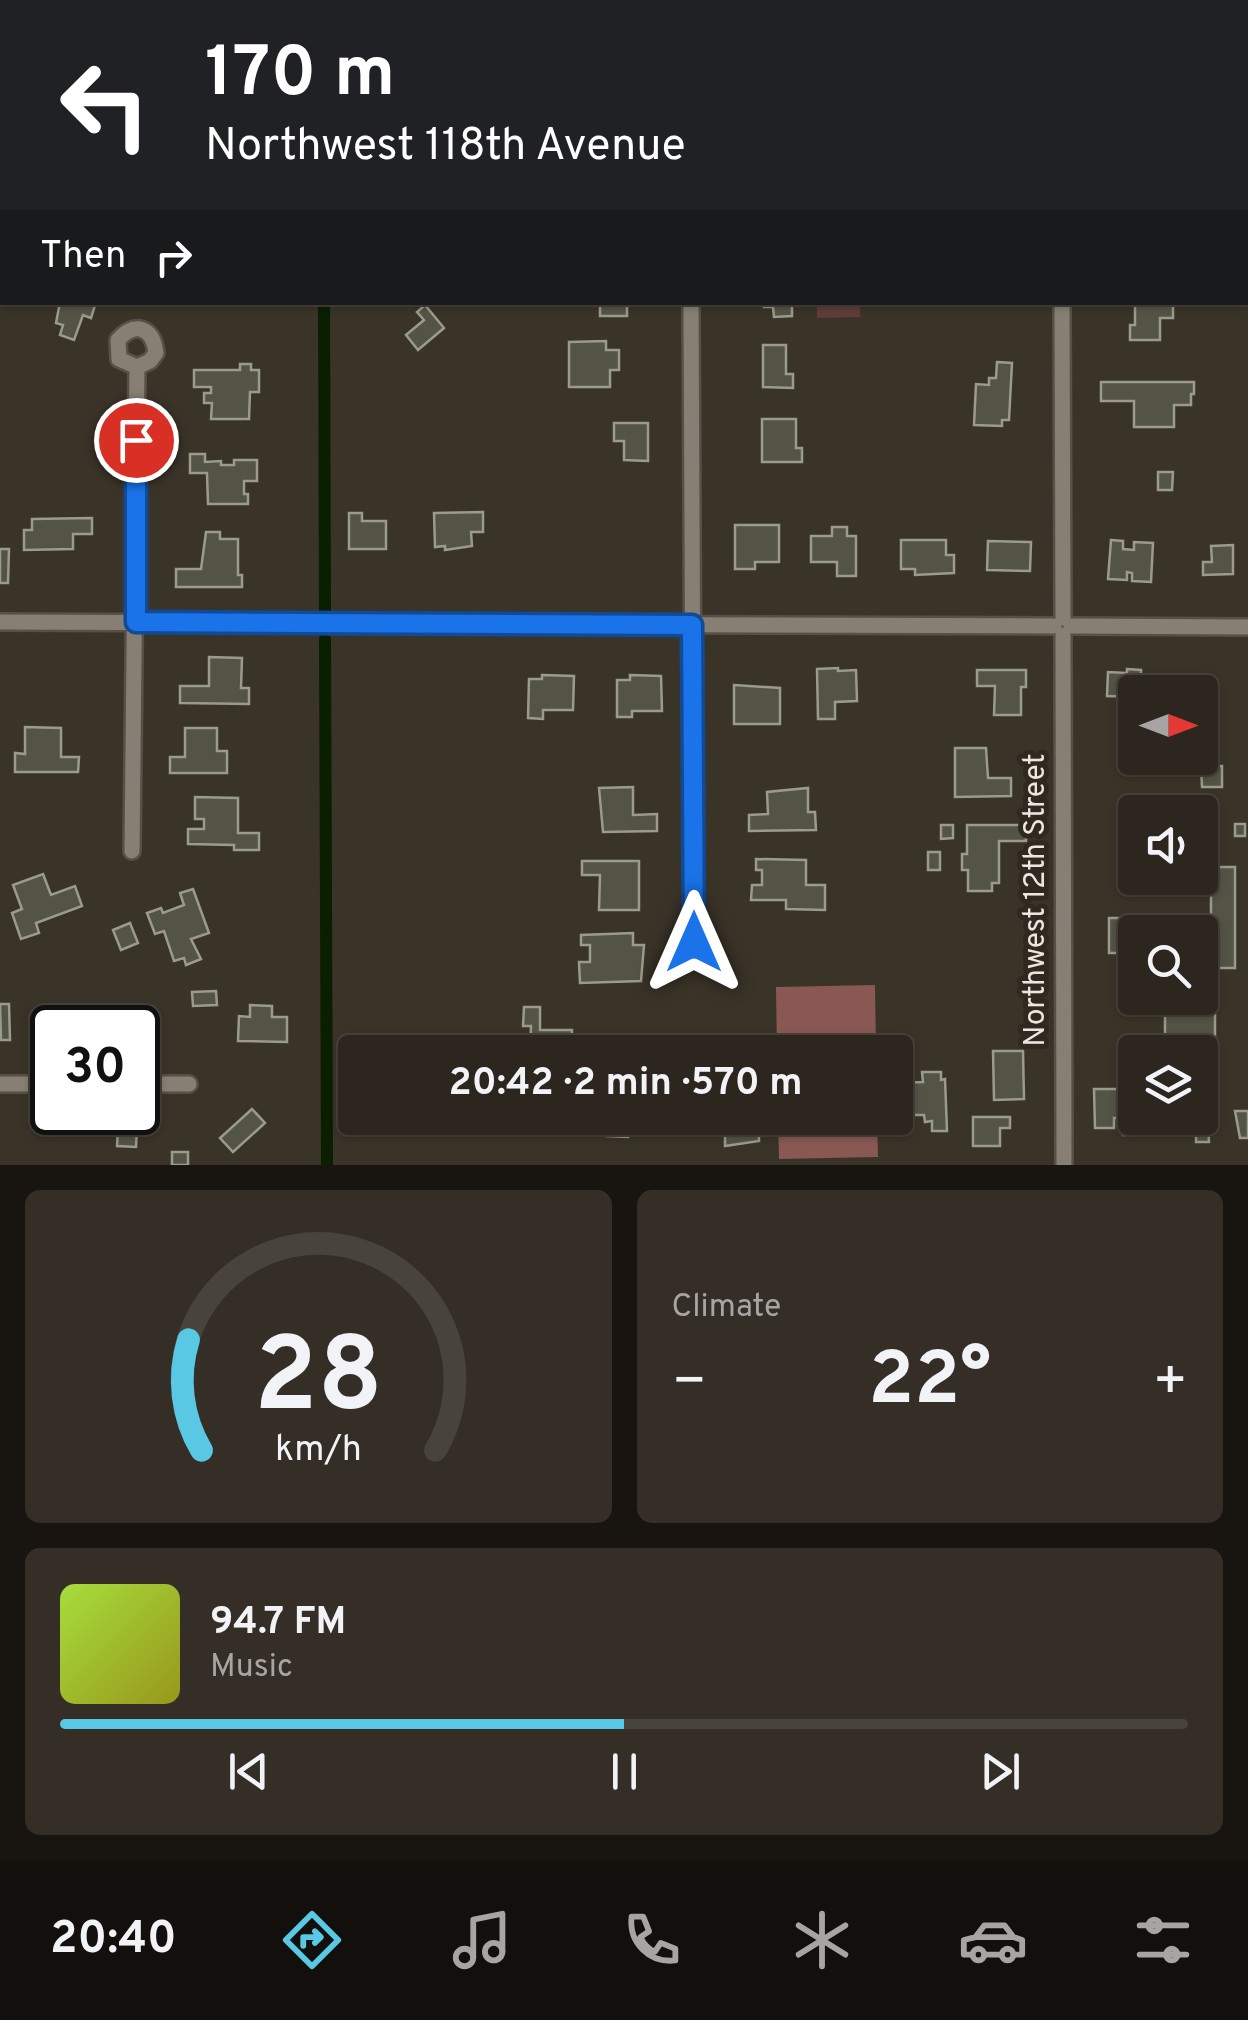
<!DOCTYPE html>
<meta charset="utf-8">
<style>
body{margin:0;font-family:Overpass,sans-serif;background:#342e27;color:#f1f3f6;height:100vh;display:flex;flex-direction:column;font-size:38px;white-space:nowrap}
*{box-sizing:border-box;margin:0}
p{font-size:32px;color:#a6a5a4}
.icon{flex:none;width:55px;height:55px;fill:none;stroke:currentColor;stroke-width:2;stroke-linecap:round;stroke-linejoin:round}
.map{position:relative;height:1165px;overflow:hidden}
.details{display:flex;flex-direction:column;gap:25px;padding:25px;background:#181510;flex:1}
.details>*{flex:none}
.banner{position:absolute;left:0px;top:0px;width:1250px;height:305px;box-shadow:0 2px 8px #0004,0 0 0 2px #48433c;background:#202124;color:#fff;overflow:hidden}
.needle{width:65px;rotate:90deg}
.tools{position:absolute;left:1118px;top:675px;display:grid;gap:20px}
.tools a{display:grid;place-items:center;width:100px;height:100px;border-radius:10px;background:#2c261e;box-shadow:0 2px 8px #0004,0 0 0 2px #48433c;font-size:50px}
.speed{position:absolute;left:30px;top:1005px;display:flex;gap:20px;font-size:50px;font-weight:700;text-align:center}
.speed>*{display:grid;place-content:center;width:130px;height:130px;border-radius:50%;background:#2c261e;box-shadow:0 2px 8px #0004,0 0 0 2px #48433c;line-height:1}
.speed .limit{border:5px solid #111;border-radius:15px;background:#fff;color:#111}
.pin{position:absolute;display:grid;place-items:center;width:85px;height:85px;color:#fff;margin:-42px;border:5px solid #fff;border-radius:50%;box-shadow:0 2px 10px #0007}
.me{position:absolute;width:110px;margin:-55px;rotate:0deg;stroke-linejoin:round;filter:drop-shadow(0 0 8px #0008)}
.turn{display:flex;align-items:center;gap:35px;height:210px;padding:0 40px;font-size:45px}
.turn .icon{width:130px;height:130px;stroke-width:2.5}
.turn b{display:block;font-size:70px;line-height:85px}
.then{display:flex;align-items:center;height:95px;padding:0 40px;background:#0003;gap:20px;font-size:38px}
.big{font-size:75px;font-weight:700;line-height:1.1}
.details .card{flex:1;display:flex;flex-direction:column;justify-content:center;gap:15px;min-width:0;padding:0 35px;border-radius:15px;background:#342e27}
.details .dial{align-items:center;gap:0}
.dial svg{height:260px;overflow:visible;fill:none;stroke:#48433c;stroke-width:7;stroke-linecap:round;text-anchor:middle}
.dial text{fill:#f1f3f6;stroke:none}
.song{display:flex;align-items:center;gap:30px}
.cover{width:120px;height:120px;border-radius:15px;background:linear-gradient(135deg,hsl(80 70% 55%),hsl(60 70% 35%))}
.played{height:10px;border-radius:5px;background:linear-gradient(90deg,#58c8e4 50%,#48433c 50%)}
.keys{display:flex;justify-content:space-around;direction:ltr}
.heat{display:flex;justify-content:space-between;align-items:center;font-size:55px;direction:ltr}
.details .tiles{flex:1;display:grid;gap:25px;grid-template-columns:1fr 1fr}
.card:last-child{grid-column:span 2}
.trip{position:absolute;left:338px;top:1035px;width:575px;height:100px;border-radius:10px;background:#2c261e;box-shadow:0 2px 8px #0004,0 0 0 2px #48433c;font-weight:700;line-height:100px;text-align:center}
.dock{display:flex;height:160px;justify-content:space-around;align-items:center;background:#120f0c;color:#a6a5a4}
.dock .icon{width:70px;height:70px}
.dock .selected{color:#58c8e4}
.dock b{font-size:45px;color:#f1f3f6}
.map>svg:first-child{display:block}
</style>
<div class="map">
<svg width="1248" height="1165" viewBox="0 0 1248 1165">
<rect width="100%" height="100%" fill="#3a3328"/>
<g fill="#603d39">
<polygon points="1075,0 1248,0 1248,258 1248,2"/>
<polygon points="817,303 860,303 860,317 817,318"/>
</g>
<g fill="#8a5853">
<polygon points="875,985 876,1052 777,1052 776,987"/>
<polygon points="778,1118 877,1118 878,1157 779,1159"/>
</g>
<g fill="none" stroke-linecap="round" stroke-linejoin="round">
<g stroke="#091f00" stroke-width="12">
<polyline points="323,0 323,2"/>
<polyline points="324,302 325,612"/>
<polyline points="325,639 327,1165"/>
</g>
</g>
<g fill="#535346" stroke="#9a9b8c" stroke-width="2.5">
<rect x="820" y="0" width="51" height="2"/>
<polygon points="60,302 96,302 91,318 83,315 74,340 60,335 63,325 56,323"/>
<rect x="600" y="302" width="27" height="14"/>
<polygon points="764,302 792,302 792,316 774,317 773,307 764,307"/>
<polygon points="1135,302 1173,302 1173,318 1160,318 1160,340 1130,340 1130,325 1135,325"/>
<polygon points="425,305 444,328 418,350 406,335 424,320 417,312"/>
<polygon points="606,341 606,350 619,350 619,370 610,370 610,387 569,387 569,342"/>
<polygon points="763,345 786,345 786,374 793,374 793,388 763,387"/>
<polygon points="997,362 1012,363 1009,420 1002,420 1002,426 974,425 976,384 989,385 989,378 996,378"/>
<polygon points="240,364 251,364 251,370 259,370 259,392 250,392 249,419 211,419 212,403 204,403 204,393 211,393 211,387 194,387 194,370 240,370"/>
<polygon points="1101,382 1194,382 1194,394 1191,394 1191,405 1174,405 1174,427 1134,427 1134,401 1101,401"/>
<polygon points="762,419 796,419 796,448 802,448 802,462 762,462"/>
<polygon points="614,423 648,423 648,461 624,460 624,441 614,441"/>
<polygon points="190,454 205,454 205,462 221,461 221,465 234,465 234,460 257,460 257,481 244,481 244,494 248,494 248,504 208,504 207,473 190,473"/>
<polygon points="1158,472 1173,472 1172,490 1158,490"/>
<polygon points="483,512 483,532 471,532 472,546 445,550 445,546 435,547 434,513"/>
<polygon points="349,513 362,513 362,521 386,521 386,549 349,549"/>
<polygon points="92,518 92,534 73,534 73,549 24,550 24,530 32,530 32,519"/>
<polygon points="735,525 779,525 779,562 755,562 755,569 735,569"/>
<polygon points="832,527 847,527 847,536 856,536 856,576 837,576 837,562 811,562 811,536 832,536"/>
<polygon points="206,532 220,532 220,539 238,539 238,575 242,575 242,587 176,587 176,569 201,569"/>
<polygon points="901,540 946,540 946,555 954,555 954,573 915,575 915,569 901,569"/>
<polygon points="1111,540 1123,541 1123,549 1134,550 1134,542 1153,543 1151,582 1132,581 1132,573 1127,572 1127,580 1108,579"/>
<polygon points="988,541 1031,542 1030,571 987,570"/>
<polygon points="1233,545 1233,574 1203,575 1203,562 1212,562 1211,546"/>
<polygon points="0,549 9,549 8,583 0,583"/>
<polygon points="209,657 242,658 241,688 249,688 249,704 180,703 180,686 209,686"/>
<polygon points="838,668 838,671 856,670 857,701 835,702 835,719 818,719 817,669"/>
<polygon points="1127,669 1141,670 1141,692 1135,692 1135,697 1107,696 1108,672 1127,673"/>
<polygon points="977,670 1026,670 1026,687 1021,687 1021,715 994,715 995,686 977,686"/>
<polygon points="542,675 574,676 573,710 543,710 543,719 528,718 529,679 542,679"/>
<polygon points="630,675 661,676 662,711 632,711 632,717 617,717 617,680 630,680"/>
<polygon points="734,685 780,688 780,724 734,724"/>
<polygon points="25,727 61,728 61,757 79,757 78,772 15,772 15,753 25,754"/>
<polygon points="185,728 217,728 217,751 227,751 227,773 170,773 170,757 185,757"/>
<polygon points="955,748 986,748 988,778 1011,778 1011,796 955,797"/>
<polygon points="1201,766 1222,766 1222,787 1202,787"/>
<polygon points="633,787 633,815 657,814 657,831 603,832 599,788"/>
<polygon points="808,788 808,812 815,812 816,830 749,831 749,815 768,814 767,792"/>
<polygon points="195,797 238,798 238,833 259,833 259,850 234,850 234,845 188,844 188,829 204,829 204,819 195,819"/>
<rect x="1235" y="824" width="10" height="12"/>
<polygon points="941,825 953,825 953,838 941,839"/>
<polygon points="967,825 1026,825 1026,841 999,841 999,883 992,883 992,891 968,891 968,870 962,870 962,854 967,854"/>
<rect x="928" y="852" width="12" height="18"/>
<polygon points="756,859 806,860 806,885 825,885 825,910 786,909 786,900 751,900 752,885 762,885 762,870 756,870"/>
<polygon points="582,861 639,861 639,910 599,910 600,875 582,875"/>
<rect x="1211" y="867" width="24" height="101"/>
<polygon points="43,874 51,895 75,886 82,906 36,923 39,933 21,939 12,913 22,909 13,885"/>
<polygon points="193,889 209,933 191,939 201,959 186,965 184,958 174,961 164,931 155,934 147,913 161,908 163,913 184,905 180,893"/>
<polygon points="1109,918 1146,918 1146,932 1135,932 1134,937 1134,953 1109,953"/>
<polygon points="130,923 138,943 121,950 113,930"/>
<polygon points="633,933 633,945 644,945 641,981 580,983 579,962 590,962 590,945 581,945 581,935"/>
<polygon points="216,991 217,1005 193,1006 192,992"/>
<polygon points="1215,1002 1215,1037 1165,1038 1165,1003"/>
<polygon points="0,1004 9,1004 10,1040 1,1040"/>
<polygon points="250,1005 272,1006 272,1017 287,1017 287,1042 238,1041 239,1016 250,1017"/>
<polygon points="524,1007 540,1007 540,1030 572,1030 571,1052 530,1052 531,1026 523,1026"/>
<polygon points="114,1019 155,1020 154,1040 138,1040 138,1028 114,1028"/>
<polygon points="495,1045 495,1052 431,1052 430,1046"/>
<polygon points="993,1051 1023,1051 1024,1099 994,1100"/>
<polygon points="922,1072 941,1072 941,1080 945,1079 947,1131 932,1131 932,1121 925,1122 924,1115 904,1115 904,1120 889,1121 889,1118 895,1118 895,1090 899,1090 899,1083 923,1082"/>
<polygon points="1200,1087 1214,1087 1215,1124 1208,1124 1209,1142 1196,1142 1196,1123 1166,1124 1166,1118 1200,1118"/>
<polygon points="1094,1089 1131,1089 1131,1095 1135,1095 1139,1135 1123,1135 1123,1118 1114,1118 1114,1128 1095,1128"/>
<polygon points="252,1109 265,1123 233,1152 220,1138"/>
<polygon points="1235,1111 1248,1111 1248,1138 1240,1138"/>
<polygon points="973,1117 1010,1117 1010,1128 1000,1128 1000,1146 973,1146"/>
<rect x="386" y="1118" width="40" height="11"/>
<polygon points="606,1118 628,1118 628,1137 606,1136"/>
<polygon points="725,1118 759,1118 759,1141 725,1146"/>
<polygon points="118,1127 137,1128 136,1147 117,1146"/>
<rect x="172" y="1152" width="16" height="13"/>
</g>
<g fill="none" stroke-linecap="round" stroke-linejoin="round">
<defs>
<g id="minor">
<polyline points="481,0 481,2"/>
<polyline points="1061,0 1061,2"/>
<polyline points="771,2 771,0"/>
<polyline points="0,75 2,75"/>
<polyline points="1062,302 1063,618"/>
<polyline points="691,306 694,942"/>
<polyline points="0,622 1054,626"/>
<polyline points="1071,626 1248,627"/>
<polyline points="1063,635 1064,1165"/>
<path d="M132,851l5,-484 13,-6 6,-8c-3,-26 -21,-32 -38,-13l1,19 18,8"/>
<polyline points="0,1084 52,1084"/>
<polyline points="138,1084 189,1084"/>
</g>
</defs>
<use href="#minor" stroke="#565047" stroke-width="20"/>
<use href="#minor" stroke="#877f73" stroke-width="15"/>
</g>
<g fill="none" stroke-linecap="round" stroke-linejoin="round">
<defs>
<polyline id="route" points="136,440 136,622 692,625 694,942"/>
</defs>
<use href="#route" stroke="#114b97" stroke-width="25"/>
<use href="#route" stroke="#1a73e8" stroke-width="18"/>
</g>
<g text-anchor="middle" dominant-baseline="central" stroke-width="10" stroke-linejoin="round" paint-order="stroke">
<g font-size="30" fill="#ebe7e0" stroke="#2f291f">
<text transform="translate(1036 900) rotate(-90)">Northwest 12th Street</text>
</g>
</g>
</svg>
<div class="tools">
<a><svg class="needle" viewBox="-14 -14 28 28"><path d="M0-13l5 13h-10z" fill="#e53935"/><path d="M0 13l5-13h-10z" fill="#a6a5a4"/></svg></a>
<a><svg class="icon" aria-label="sound" viewBox="0 0 24 24"><path d="M4 9h4l5-4v14l-5-4H4zM17 9q2 3 0 6"/></svg></a>
<a><svg class="icon" aria-label="search" viewBox="0 0 24 24"><circle cx="10" cy="10" r="6"/><path d="M15 15l6 6"/></svg></a>
<a><svg class="icon" aria-label="layers" viewBox="0 0 24 24"><path d="M12 4l9 5-9 5-9-5zM3 14l9 5 9-5"/></svg></a>
</div>
<div class="speed"><div class="limit">30</div></div>
<div class="pin" style="left:136px;top:440px;background:#d93025"><svg class="icon" aria-label="arrive" viewBox="0 0 24 24"><path d="M6 21V4h12l-3 4 3 4H6"/></svg></div>
<svg class="me" style="left:694px;top:942px" viewBox="-20 -20 40 40"><path d="M0-17L14 15 0 8-14 15z" fill="#1a73e8" stroke="#fff" stroke-width="4"/></svg>
<div class="trip">20:42 · 2 min · 570 m</div>
<div class="banner">
<div class="turn"><svg class="icon" aria-label="left" viewBox="0 0 24 24"><path d="M17 20v-9H6M10 6l-5 5 5 5"/></svg><div><b>170 m</b>Northwest 118th Avenue</div></div>
<div class="then">Then<svg class="icon" aria-label="right" viewBox="0 0 24 24"><path d="M7 20v-9h11M14 6l5 5-5 5"/></svg></div>
</div>
</div>
<section class="details">
<div class="tiles">
<div class="card dial"><svg viewBox="0 0 100 80">
<path d="M14 69A42 42 0 1 1 86 69"/>
<path d="M14 69A42 42 0 0 1 10 35" stroke="#58c8e4"/>
<text x="50" y="56" font-size="32" font-weight="700">28</text>
<text x="50" y="72" font-size="11">km/h</text>
</svg></div>
<div class="card"><p>Climate</p>
<div class="heat"><a>−</a><b class="big">22°</b><a>+</a></div>
</div>
<div class="card">
<div class="song"><i class="cover"></i><div><b>94.7 FM</b><p>Music</p></div></div>
<div class="played"></div>
<div class="keys"><svg class="icon" aria-label="previous" viewBox="0 0 24 24"><path d="M18 5L8 12l10 7zM5 5v14"/></svg><svg class="icon" aria-label="pause" viewBox="0 0 24 24"><path d="M8 5v14M16 5v14"/></svg><svg class="icon" aria-label="next" viewBox="0 0 24 24"><path d="M6 5l10 7-10 7zM19 5v14"/></svg></div>
</div>
</div>
</section>
<nav class="dock">
<b>20:40</b>
<svg class="icon selected" aria-label="directions" viewBox="0 0 24 24"><path d="M12 3l9 9-9 9-9-9zM9 14v-3h6M13 9l2 2-2 2"/></svg>
<svg class="icon" aria-label="music" viewBox="0 0 24 24"><path d="M9 18V5l10-2v13"/><circle cx="6" cy="18" r="3"/><circle cx="16" cy="16" r="3"/></svg>
<svg class="icon" aria-label="phone" viewBox="0 0 24 24"><path d="M5 4h4l2 5-3 2q2 4 5 5l2-3 5 2v4C11 20 4 13 5 4z"/></svg>
<svg class="icon" aria-label="climate" viewBox="0 0 24 24"><path d="M12 3v18M4 7l16 10M4 17L20 7"/></svg>
<svg class="icon" aria-label="car" viewBox="0 0 24 24"><path d="M5 17H2v-5l4-1 3-4h7l3 4 3 1v5h-3M9 17h6M6 11h13"/><circle cx="7" cy="17" r="2"/><circle cx="17" cy="17" r="2"/></svg>
<svg class="icon" aria-label="filters" viewBox="0 0 24 24"><path d="M4 7h16M4 17h16"/><circle cx="9" cy="7" r="2"/><circle cx="15" cy="17" r="2"/></svg>
</nav>
